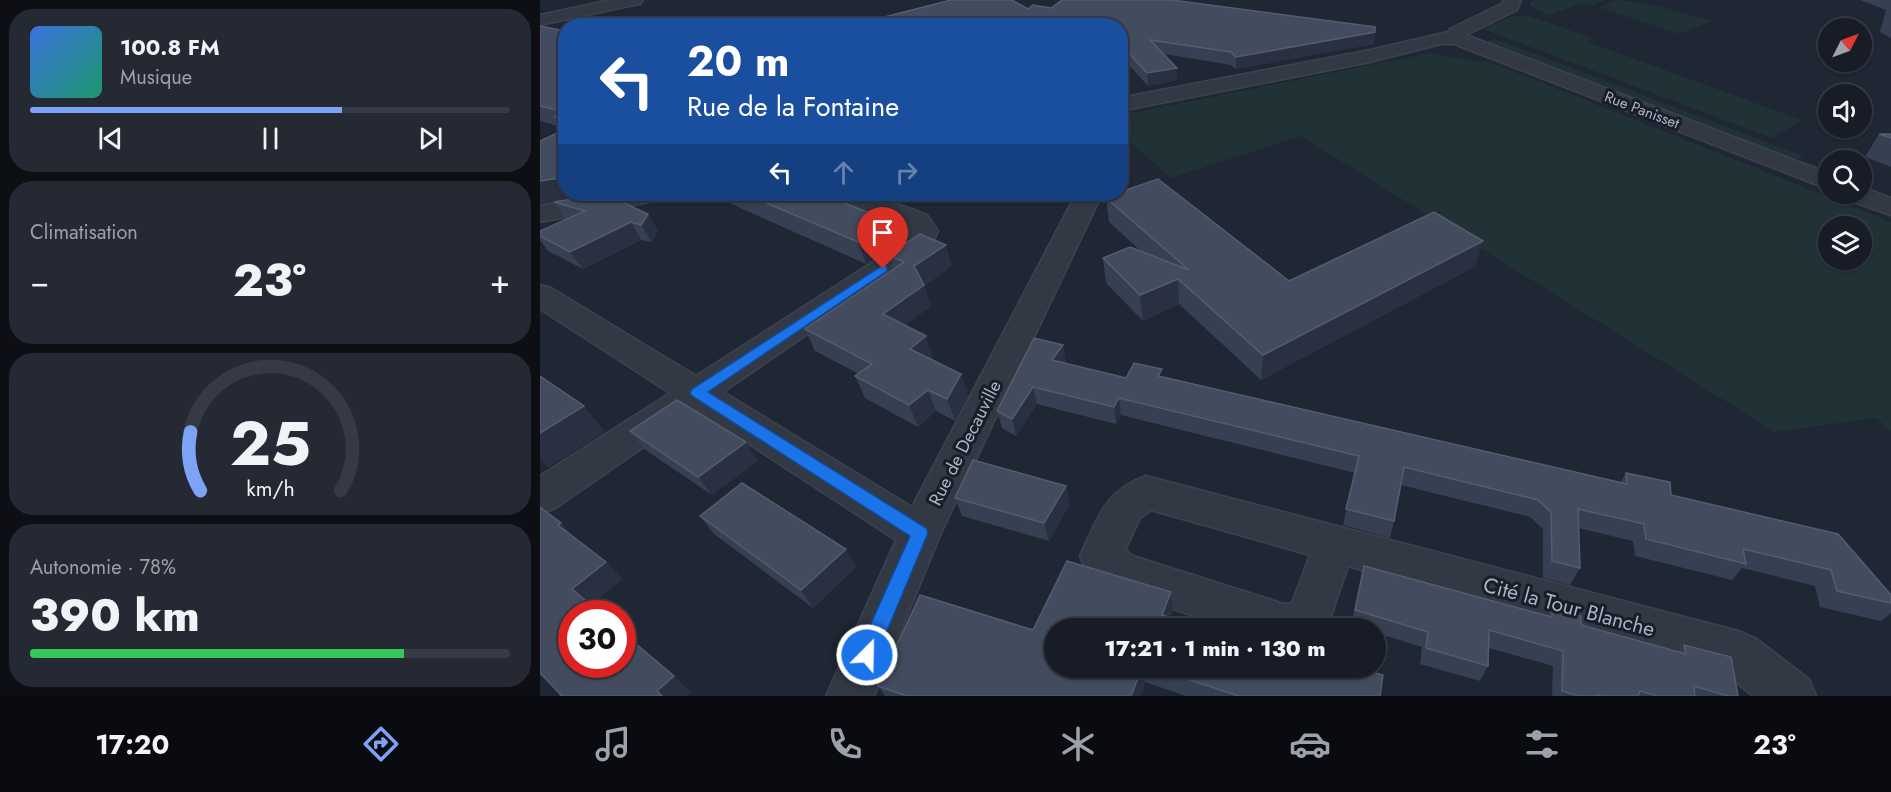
<!DOCTYPE html>
<html lang="fr">
<meta charset="utf-8">
<style>
body{margin:0;font-family:Jost,sans-serif;background:#242933;color:#f1f3f6;height:100vh;display:flex;flex-direction:column;font-size:22px;white-space:nowrap}
*{box-sizing:border-box;margin:0}
p{font-size:20px;color:#9ea1a7}
.icon{flex:none;width:33px;height:33px;fill:none;stroke:currentColor;stroke-width:2;stroke-linecap:round;stroke-linejoin:round}
.map{position:relative;flex:1;overflow:hidden}
.side{display:flex;flex-direction:column;gap:9px;padding:9px;background:#0d0f15;width:540px}
.side>*{flex:none}
.top-card{position:absolute;left:18px;top:18px;width:570px;height:183px;border-radius:24px;box-shadow:0 2px 4px #0004,0 0 0 2px #363a44;background:#1a4fa0;color:#fff;overflow:hidden}
.needle{width:39px;rotate:48deg}
.buttons{position:absolute;left:1278px;top:18px;display:grid;gap:12px}
.buttons a{display:grid;place-items:center;width:54px;height:54px;border-radius:50%;background:#171c27;box-shadow:0 2px 4px #0004,0 0 0 2px #363a44;font-size:30px}
.speed{position:absolute;left:18px;top:600px;display:flex;gap:12px;font-size:30px;font-weight:700;text-align:center}
.speed>*{display:grid;place-content:center;width:78px;height:78px;border-radius:50%;background:#171c27;box-shadow:0 2px 4px #0004,0 0 0 2px #363a44;line-height:1}
.speed .limit{border:9px solid #d22;background:#fff;color:#111}
.pin{position:absolute;display:grid;place-items:center;width:51px;height:51px;color:#fff;margin:-62px -26px;border-radius:50% 50% 50% 0;rotate:-45deg;box-shadow:0 0 6px #0007}
.pin .icon{rotate:45deg}
.me{position:absolute;width:66px;margin:-33px;rotate:23deg;stroke-linejoin:round;filter:drop-shadow(0 0 4px #0008)}
.turn{display:flex;align-items:center;gap:21px;height:126px;padding:0 30px;font-size:27px}
.turn .icon{width:78px;height:78px;stroke-width:2.5}
.turn b{display:block;font-size:42px;line-height:51px}
.lanes{display:flex;align-items:center;height:57px;padding:0 30px;background:#0003;justify-content:center;gap:30px;direction:ltr}
.lanes .off{opacity:.35}
.big{font-size:45px;font-weight:800;line-height:1.1}
.side .card{flex:1;display:flex;flex-direction:column;justify-content:center;gap:9px;min-width:0;padding:0 21px;border-radius:24px;background:#242933}
.side .dial{align-items:center;gap:0}
.dial svg{height:156px;overflow:visible;fill:none;stroke:#363a44;stroke-width:7;stroke-linecap:round;text-anchor:middle}
.dial text{fill:#f1f3f6;stroke:none}
.song{display:flex;align-items:center;gap:18px}
.cover{width:72px;height:72px;border-radius:9px;background:linear-gradient(135deg,hsl(220 70% 55%),hsl(160 70% 35%))}
.played{height:6px;border-radius:3px;background:linear-gradient(90deg,#7da3f6 65%,#363a44 65%)}
.keys{display:flex;justify-content:space-around;direction:ltr}
.heat{display:flex;justify-content:space-between;align-items:center;font-size:33px;direction:ltr}
.charge{height:9px;border-radius:4px;background:linear-gradient(90deg,#34c759 78%,#363a44 0)}
.trip{position:absolute;left:504px;top:618px;width:342px;height:60px;border-radius:30px;background:#171c27;box-shadow:0 2px 4px #0004,0 0 0 2px #363a44;font-weight:800;line-height:60px;text-align:center}
.tab-bar{display:flex;height:96px;justify-content:space-around;align-items:center;background:#090b10;color:#9ea1a7}
.tab-bar .icon{width:42px;height:42px}
.tab-bar .on{color:#7da3f6}
.tab-bar b{font-size:27px;color:#f1f3f6}
main{display:flex;flex:1;min-height:0}
.map>svg:first-child{display:block}
</style>
<main>
<section class="side">
<div class="card">
<div class="song"><i class="cover"></i><div><b>100.8 FM</b><p>Musique</p></div></div>
<div class="played"></div>
<div class="keys"><svg class="icon" aria-label="previous" viewBox="0 0 24 24"><path d="M18 5L8 12l10 7zM5 5v14"/></svg><svg class="icon" aria-label="pause" viewBox="0 0 24 24"><path d="M8 5v14M16 5v14"/></svg><svg class="icon" aria-label="next" viewBox="0 0 24 24"><path d="M6 5l10 7-10 7zM19 5v14"/></svg></div>
</div>
<div class="card"><p>Climatisation</p>
<div class="heat"><a>−</a><b class="big">23°</b><a>+</a></div>
</div>
<div class="card dial"><svg viewBox="0 0 100 80">
<path d="M14 69A42 42 0 1 1 86 69"/>
<path d="M14 69A42 42 0 0 1 9 39" stroke="#7da3f6"/>
<text x="50" y="56" font-size="32" font-weight="700">25</text>
<text x="50" y="72" font-size="11">km/h</text>
</svg></div>
<div class="card"><p>Autonomie · 78%</p><b class="big">390 km</b><div class="charge"></div></div>
</section>
<div class="map">
<svg width="1351" height="696" viewBox="0 0 1351 696">
<rect width="100%" height="100%" fill="#1f2634"/>
<g fill="#213236" fill-rule="evenodd">
<polygon points="995,0 1065,0 1052,5 1042,3 1009,15 990,6 990,2"/>
<polygon points="1077,0 1115,5 1171,21 1140,34 1059,7"/>
<polygon points="972,16 989,16 1055,39 1048,42 1262,120 1232,138 943,29"/>
<polygon points="954,39 964,42 1263,156 1260,159 1240,156 946,42"/>
<path d="M890,53l65,11 396,158v209l-15,-13 -101,14 -474,-296 -130,42 -50,-44v-19zM1288,226h34v34h-34z"/>
</g>
<g fill="none" stroke-linecap="round" stroke-linejoin="round">
<defs>
<g id="street">
<polygon points="70,0 103,0 100,4 94,5 0,25 0,15"/>
<polygon points="963,0 981,0 977,10 926,35 1288,173 1288,189 914,44 901,44 830,62 580,111 580,98 830,50 908,32 910,29 963,3"/>
<polygon points="1322,187 1351,198 1351,215 1308,200 1304,194 1322,194"/>
<polygon points="69,194 122,194 118,200 109,202 0,222 0,206"/>
<polygon points="296,194 331,194 387,215 398,231 390,250 183,392 372,507 536,194 562,194 401,533 334,696 286,696 356,540 157,410 14,509 0,513 0,476 130,393 0,309 0,285 11,288 156,376 367,240 370,231 367,227 300,200"/>
<path d="M606,476l592,155 17,7 54,41 7,17h-63l-28,-23 -377,-107 -21,62h-98l-125,-43 -18,-16 -6,-13c17,-37 25,-66 66,-80zM611,510l159,45 -18,48 -8,1 -151,-48 -8,-6 15,-32z"/>
</g>
</defs>
<use href="#street" stroke="#3c424f" stroke-width="3"/>
<use href="#street" fill="#323945" fill-rule="evenodd"/>
</g>
<g fill="#374052">
<polygon points="1320,0 1351,0 1351,38 1340,32 1346,10"/>
<polygon points="511,8 835,32 834,44 696,69 691,65 624,54 637,80 608,86 587,63 580,62 580,26 488,9"/>
<polygon points="0,26 26,31 26,194 56,194 0,204 0,141 23,130 21,127 0,121"/>
<polygon points="1339,134 1351,134 1351,167 1325,157"/>
<polygon points="169,194 282,194 351,222 358,243 326,264"/>
<polygon points="566,198 749,281 936,266 721,380 639,304 603,321 566,283 563,258 602,252 569,222"/>
<polygon points="14,202 108,214 118,231 112,242 101,240 43,269 8,251 0,240 0,231 25,220"/>
<polygon points="348,255 412,266 384,286 391,306 365,325 393,358 392,360 421,374 428,396 415,421 396,411 378,427 325,398 315,376 319,374 275,351 265,329 353,269"/>
<polygon points="523,345 526,362 525,363 586,378 622,376 1080,483 1086,473 1131,495 1298,534 1351,603 1351,613 1341,621 1280,607 1275,586 1202,568 1192,580 1095,556 1093,541 1038,528 1040,568 1030,585 1003,578 1003,529 990,517 861,485 854,521 850,538 803,525 815,473 581,415 576,424 497,404 476,436 462,428 457,411"/>
<polygon points="90,431 218,461 172,495 104,449"/>
<polygon points="415,498 530,504 509,541 422,516"/>
<polygon points="160,516 317,566 273,608 174,534"/>
<polygon points="824,566 1007,616 1012,608 1041,625 1138,652 1144,645 1198,696 1012,696 1013,666 949,648 948,666 940,681 880,664 882,647 836,633 836,628 821,628 811,625"/>
<polygon points="631,592 633,611 630,618 514,668 797,668 808,671 808,668 840,696 646,696 605,682 600,696 345,696 338,686 493,630"/>
</g>
<g fill="#283041">
<polygon points="835,32 834,44 696,69 696,57"/>
<polygon points="637,68 637,80 608,86 607,73"/>
<polygon points="26,177 26,194 56,194 0,204 0,181"/>
<polygon points="108,214 118,231 112,242 101,225"/>
<polygon points="91,222 101,240 43,269 30,252"/>
<polygon points="351,222 358,243 326,264 318,242"/>
<polygon points="943,241 936,266 721,380 723,355"/>
<polygon points="406,245 412,266 384,286 391,306 351,336 343,314 374,266"/>
<polygon points="638,279 639,304 603,321 600,295"/>
<polygon points="386,336 393,358 378,371 370,349"/>
<polygon points="523,345 526,362 515,377 512,360"/>
<polygon points="421,374 428,396 415,421 407,399"/>
<polygon points="493,387 497,404 476,436 472,419"/>
<polygon points="388,390 396,411 378,427 369,405"/>
<polygon points="579,398 581,415 576,424 574,407"/>
<polygon points="44,406 65,432 8,468 0,459 0,433"/>
<polygon points="206,442 218,461 172,495 158,477"/>
<polygon points="526,486 530,504 509,541 504,523"/>
<polygon points="21,523 38,541 18,525"/>
<polygon points="306,549 317,566 273,608 261,590"/>
<polygon points="66,562 83,579 50,605 32,589"/>
<polygon points="631,592 633,611 626,628 622,615"/>
<polygon points="602,668 603,668 605,682 600,696 591,696"/>
<polygon points="134,676 151,692 146,696 122,696 117,691"/>
</g>
<g fill="#434c5e" stroke="#545c6e" stroke-width="1.5">
<polygon points="411,0 472,0 488,9 493,5 511,8 522,0 632,0 835,27 835,32 696,57 691,52 610,40 637,68 607,73 586,50 580,49 580,26 309,26"/>
<polygon points="0,26 26,31 26,112 0,106"/>
<polygon points="26,113 26,120 15,117"/>
<polygon points="26,129 26,177 0,181 0,141"/>
<polygon points="1339,134 1351,134 1351,138"/>
<polygon points="618,179 749,281 894,212 943,241 723,355 638,279 600,295 563,258 590,247 649,270 566,198 577,194 580,194 580,192"/>
<polygon points="65,194 108,214 101,225 91,222 30,252 0,236 0,231 45,211 14,202"/>
<polygon points="205,194 282,194 351,222 318,242"/>
<polygon points="380,234 406,245 374,266 384,285 343,314 386,336 370,349 421,374 407,399 388,390 369,405 315,376 332,364 265,329 364,262 348,255"/>
<polygon points="494,338 523,345 512,360 586,378 594,363 622,369 618,376 1087,484 1086,473 1130,482 1131,495 1298,534 1351,595 1351,603 1297,591 1291,570 1203,549 1206,564 1106,539 1104,524 1038,509 1040,568 1012,561 1011,512 998,500 864,467 854,521 806,509 819,456 579,398 574,407 493,387 472,419 457,411"/>
<polygon points="0,376 44,406 0,433"/>
<polygon points="137,400 206,442 158,477 90,431"/>
<polygon points="433,460 526,486 504,523 415,498"/>
<polygon points="202,483 306,549 261,590 160,516"/>
<polygon points="0,507 21,523 18,525 66,562 32,589 61,614 32,614 32,664 82,664 82,632 134,676 117,691 122,696 20,696 21,695 0,673"/>
<polygon points="527,561 631,592 622,615 666,628 514,628 514,668 602,668 591,696 367,696 338,686 380,595 493,630"/>
<polygon points="824,566 1012,617 1012,608 1041,616 1041,625 1146,654 1144,645 1191,657 1198,696 1188,696 1154,686 1155,696 1117,696 1100,691 1098,696 1062,696 1057,695 1057,696 1039,696 1022,691 1023,651 949,630 948,666 886,648 888,632 815,610"/>
<polygon points="613,668 797,668 808,671 809,668 817,668 843,675 840,696 699,696"/>
</g>
<polygon fill="#1a73e8" stroke="#114b97" stroke-width="1.5" points="343,265 347,266 347,271 168,392 386,528 388,533 334,662 327,665 320,662 317,655 370,536 152,396 150,393 152,389"/>
<g text-anchor="middle" dominant-baseline="central" stroke-width="6" stroke-linejoin="round" paint-order="stroke">
<g font-size="15" fill="#acb3c3" stroke="#181e29">
<text transform="translate(1102 110) rotate(21)">Rue Panisset</text>
</g>
<g font-size="18" fill="#acb3c3" stroke="#181e29">
<text transform="translate(425 443) rotate(-63)">Rue de Decauville</text>
</g>
<g font-size="21" fill="#acb3c3" stroke="#181e29">
<text transform="translate(1029 607) rotate(15)">Cité la Tour Blanche</text>
</g>
</g>
</svg>
<div class="buttons">
<a><svg class="needle" viewBox="-14 -14 28 28"><path d="M0-13l5 13h-10z" fill="#e53935"/><path d="M0 13l5-13h-10z" fill="#9ea1a7"/></svg></a>
<a><svg class="icon" aria-label="sound" viewBox="0 0 24 24"><path d="M4 9h4l5-4v14l-5-4H4zM17 9q2 3 0 6"/></svg></a>
<a><svg class="icon" aria-label="search" viewBox="0 0 24 24"><circle cx="10" cy="10" r="6"/><path d="M15 15l6 6"/></svg></a>
<a><svg class="icon" aria-label="layers" viewBox="0 0 24 24"><path d="M12 4l9 5-9 5-9-5zM3 14l9 5 9-5"/></svg></a>
</div>
<div class="speed"><div class="limit">30</div></div>
<div class="pin" style="left:343px;top:269px;background:#d93025"><svg class="icon" aria-label="arrive" viewBox="0 0 24 24"><path d="M6 21V4h12l-3 4 3 4H6"/></svg></div>
<svg class="me" style="left:327px;top:655px" viewBox="-20 -20 40 40"><circle r="17" fill="#1a73e8" stroke="#fff" stroke-width="3"/><path d="M0-11L8 9 0 5-8 9z" fill="#fff"/></svg>
<div class="trip">17:21 · 1 min · 130 m</div>
<div class="top-card">
<div class="turn"><svg class="icon" aria-label="left" viewBox="0 0 24 24"><path d="M17 20v-9H6M10 6l-5 5 5 5"/></svg><div><b>20 m</b>Rue de la Fontaine</div></div>
<div class="lanes"><svg class="icon" aria-label="left" viewBox="0 0 24 24"><path d="M17 20v-9H6M10 6l-5 5 5 5"/></svg><svg class="icon off" aria-label="ahead" viewBox="0 0 24 24"><path d="M12 20V5M6 11l6-6 6 6"/></svg><svg class="icon off" aria-label="right" viewBox="0 0 24 24"><path d="M7 20v-9h11M14 6l5 5-5 5"/></svg></div>
</div>
</div>
</main>
<nav class="tab-bar">
<b>17:20</b>
<svg class="icon on" aria-label="directions" viewBox="0 0 24 24"><path d="M12 3l9 9-9 9-9-9zM9 14v-3h6M13 9l2 2-2 2"/></svg>
<svg class="icon" aria-label="music" viewBox="0 0 24 24"><path d="M9 18V5l10-2v13"/><circle cx="6" cy="18" r="3"/><circle cx="16" cy="16" r="3"/></svg>
<svg class="icon" aria-label="phone" viewBox="0 0 24 24"><path d="M5 4h4l2 5-3 2q2 4 5 5l2-3 5 2v4C11 20 4 13 5 4z"/></svg>
<svg class="icon" aria-label="climate" viewBox="0 0 24 24"><path d="M12 3v18M4 7l16 10M4 17L20 7"/></svg>
<svg class="icon" aria-label="car" viewBox="0 0 24 24"><path d="M5 17H2v-5l4-1 3-4h7l3 4 3 1v5h-3M9 17h6M6 11h13"/><circle cx="7" cy="17" r="2"/><circle cx="17" cy="17" r="2"/></svg>
<svg class="icon" aria-label="filters" viewBox="0 0 24 24"><path d="M4 7h16M4 17h16"/><circle cx="9" cy="7" r="2"/><circle cx="15" cy="17" r="2"/></svg>
<b>23°</b>
</nav>
